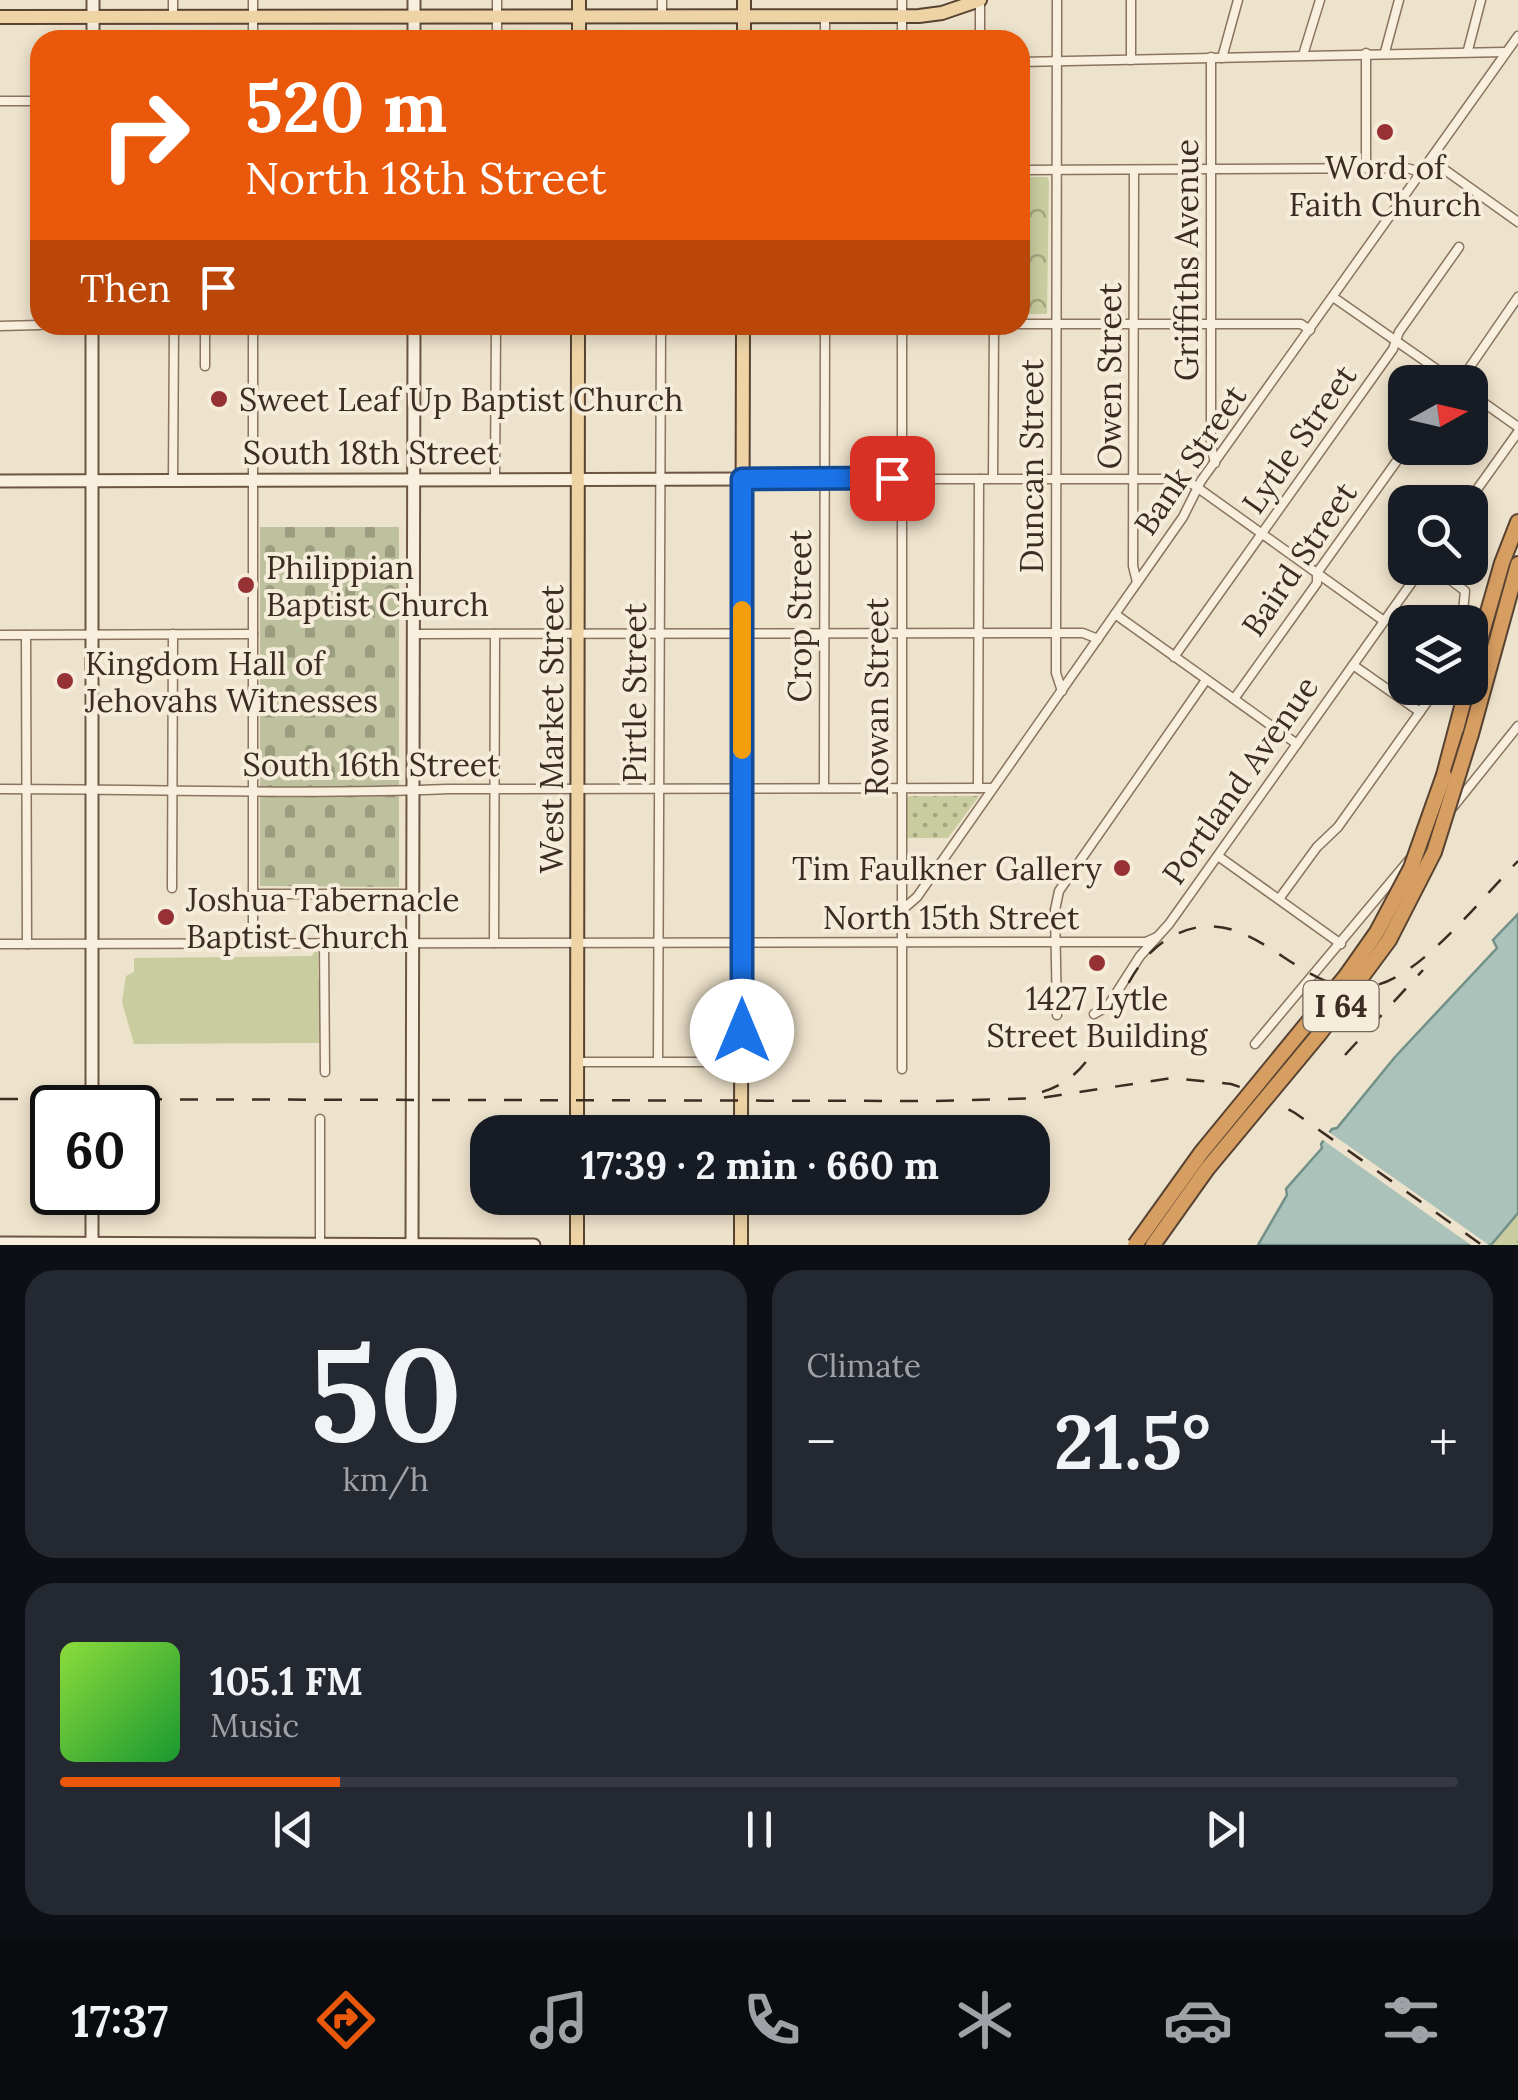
<!DOCTYPE html>
<meta charset="utf-8">
<style>
body{margin:0;font-family:Lora,serif;background:#242831;color:#f1f3f6;height:100vh;display:flex;flex-direction:column;font-size:38px;white-space:nowrap}
*{box-sizing:border-box;margin:0}
p{font-size:32px;color:#9ea1a6}
.icon{flex:none;width:55px;height:55px;fill:none;stroke:currentColor;stroke-width:2;stroke-linecap:round;stroke-linejoin:round}
.map{position:relative;height:1245px;overflow:hidden}
.panel{display:flex;flex-direction:column;gap:25px;padding:25px;background:#0d0f14;flex:1}
.panel>*{flex:none}
.top-card{position:absolute;left:30px;top:30px;width:1000px;height:305px;border-radius:30px;box-shadow:0 5px 15px #0003;background:#ea580c;color:#fff;overflow:hidden}
.needle{width:65px;rotate:82deg}
.controls{position:absolute;left:1388px;top:365px;display:grid;gap:20px}
.controls a{display:grid;place-items:center;width:100px;height:100px;border-radius:20px;background:#171b24;box-shadow:0 5px 15px #0003;font-size:50px}
.speed{position:absolute;left:30px;top:1085px;display:flex;gap:20px;font-size:50px;font-weight:700;text-align:center}
.speed>*{display:grid;place-content:center;width:130px;height:130px;border-radius:50%;background:#171b24;box-shadow:0 5px 15px #0003;line-height:1}
.speed .limit{border:5px solid #111;border-radius:15px;background:#fff;color:#111}
.pin{position:absolute;display:grid;place-items:center;width:85px;height:85px;color:#fff;margin:-42px;border-radius:20px;box-shadow:0 5px 15px #0006}
.me{position:absolute;width:110px;margin:-55px;rotate:0deg;stroke-linejoin:round;filter:drop-shadow(0 0 8px #0008)}
.turn{display:flex;align-items:center;gap:35px;height:210px;padding:0 50px;font-size:45px}
.turn .icon{width:130px;height:130px;stroke-width:2.5}
.turn b{display:block;font-size:70px;line-height:85px}
.then{display:flex;align-items:center;height:95px;padding:0 50px;background:#0003;gap:20px;font-size:38px}
.big{font-size:75px;font-weight:700;line-height:1.1}
.panel .widget{flex:1;display:flex;flex-direction:column;justify-content:center;gap:15px;min-width:0;padding:0 35px;border-radius:30px;background:#242831}
.panel .dial{align-items:center;gap:0}
.dial b{font-size:130px;line-height:1}
.song{display:flex;align-items:center;gap:30px}
.cover{width:120px;height:120px;border-radius:15px;background:linear-gradient(135deg,hsl(90 70% 55%),hsl(130 70% 35%))}
.played{height:10px;border-radius:5px;background:linear-gradient(90deg,#ea580c 20%,#363941 20%)}
.keys{display:flex;justify-content:space-around;direction:ltr}
.heat{display:flex;justify-content:space-between;align-items:center;font-size:55px;direction:ltr}
.panel .tiles{flex:1;display:grid;gap:25px;grid-template-columns:1fr 1fr}
.widget:last-child{grid-column:span 2}
.trip{position:absolute;left:470px;top:1115px;width:580px;height:100px;border-radius:30px;background:#171b24;box-shadow:0 5px 15px #0003;font-weight:700;line-height:100px;text-align:center}
.menu{display:flex;height:160px;justify-content:space-around;align-items:center;background:#090b0e;color:#9ea1a6}
.menu .icon{width:70px;height:70px}
.menu .current{color:#ea580c}
.menu b{font-size:45px;color:#f1f3f6}
.map>svg:first-child{display:block}
</style>
<div class="map">
<svg width="1518" height="1245" viewBox="0 0 1518 1245">
<defs>
<pattern id="grass-dots" width="8" height="8" patternUnits="userSpaceOnUse" patternTransform="scale(2.5)"><rect width="8" height="8" fill="#c8cc9e"/><path d="M2 2h.1M6 6h.1" fill="none" stroke="#a4a680" stroke-width="1.8" stroke-linecap="round"/></pattern>
<pattern id="forest-firs" width="22" height="20" patternUnits="userSpaceOnUse" patternTransform="scale(2.5)"><rect width="22" height="20" fill="#c8cc9e"/><path d="M5 1l3.5 6h-7zM16 11l3.5 6h-7z" fill="#a4a680"/></pattern>
<pattern id="cemetery-stones" width="16" height="16" patternUnits="userSpaceOnUse" patternTransform="scale(2.5)"><rect width="16" height="16" fill="#bec19d"/><path d="M2 7V4a2 2 0 0 1 4 0v3zM10 15v-3a2 2 0 0 1 4 0v3z" fill="#9c9d80"/></pattern>
<pattern id="park-crowns" width="20" height="18" patternUnits="userSpaceOnUse" patternTransform="scale(2.5)"><rect width="20" height="18" fill="#c8cc9e"/><path d="M2 6a3 3 0 1 1 6 0M12 15a3 3 0 1 1 6 0" fill="none" stroke="#a4a680"/></pattern>
</defs>
<rect width="100%" height="100%" fill="#ede2cb"/>
<polygon fill="url(#grass-dots)" points="911,796 979,796 948,838 907,838 907,797"/>
<polygon fill="url(#forest-firs)" points="1518,1213 1518,1245 1491,1245"/>
<polygon fill="url(#cemetery-stones)" points="260,527 399,527 399,887 260,886"/>
<polygon fill="url(#park-crowns)" points="1020,177 1047,177 1049,181 1047,314 1020,314"/>
<polygon fill="#c8cc9e" points="314,952 318,952 318,979 323,989 319,1043 134,1044 122,1002 126,976 134,972 134,958 312,956"/>
<polygon fill="#abc2ba" stroke="#719188" stroke-width="2.5" points="1518,914 1518,1213 1491,1245 1258,1245 1287,1195 1286,1189 1322,1148 1321,1144 1332,1129 1337,1128 1395,1057 1497,948 1493,940"/>
<polygon fill="#ede2cb" points="1326,1130 1489,1245 1471,1245 1320,1138"/>
<g fill="none" stroke-linecap="round" stroke-linejoin="round">
<defs>
<g id="street">
<polyline points="497,0 497,40"/>
<polyline points="980,0 980,40"/>
<polyline points="1057,0 1056,633 1056,673 1062,691"/>
<polyline points="1131,0 1131,60"/>
<polyline points="662,16 662,0"/>
<polyline points="173,17 173,0"/>
<polyline points="253,40 253,0"/>
<polyline points="825,40 825,16"/>
<polyline points="902,40 902,0"/>
<polyline points="1468,50 1481,0"/>
<polyline points="1385,52 1399,0"/>
<polyline points="1303,55 1320,0"/>
<polyline points="1211,57 1211,446 1215,463"/>
<polyline points="1222,58 1238,0"/>
<polyline points="1020,62 1505,52"/>
<polyline points="0,101 40,101"/>
<polyline points="1431,160 1518,222"/>
<polyline points="1366,168 1366,53"/>
<polyline points="1020,170 1406,168 1422,172"/>
<polyline points="1134,170 1133,566 1137,582"/>
<polyline points="1333,297 1455,382"/>
<polyline points="1020,324 1301,324 1310,330"/>
<polyline points="59,325 416,325"/>
<polyline points="649,325 746,325"/>
<polyline points="0,326 40,325"/>
<polyline points="205,366 205,325"/>
<polyline points="1455,382 1463,377 1518,297"/>
<polyline points="1470,393 1518,427"/>
<polyline points="993,478 994,325"/>
<polyline points="495,479 496,325"/>
<polyline points="743,479 1174,479 1191,483 1384,621"/>
<polyline points="173,480 174,326"/>
<polyline points="1468,502 1518,432"/>
<polyline points="1435,568 1465,591 1462,622"/>
<polyline points="1115,614 1297,744"/>
<polyline points="412,634 1056,633 1083,633 1098,639"/>
<polyline points="0,635 253,634"/>
<polyline points="26,635 27,944"/>
<polyline points="1174,657 1393,349 1399,332 1459,247"/>
<polyline points="1353,665 1420,712"/>
<polyline points="1234,699 1317,583 1317,573 1406,448"/>
<polyline points="824,788 825,325"/>
<polyline points="978,788 979,479"/>
<path d="M0,789c150,0 299,6 448,0l543,-1"/>
<polyline points="1453,807 1518,726"/>
<polyline points="1218,856 1341,944"/>
<polyline points="172,888 173,634"/>
<polyline points="253,894 412,894"/>
<polyline points="1279,899 1317,847 1338,827 1437,688"/>
<polyline points="902,910 917,897 1183,517 1201,481 1518,36"/>
<polyline points="494,943 495,634"/>
<polyline points="0,944 1070,942 1146,942 1157,937"/>
<polyline points="253,944 253,325"/>
<polyline points="324,944 325,1072"/>
<polyline points="1094,1014 1108,1006 1140,956 1169,924 1422,568"/>
<polyline points="1057,1015 1055,910 1059,891 1206,680"/>
<polyline points="1255,1044 1409,860"/>
<polyline points="658,1061 661,325"/>
<polyline points="578,1062 741,1062"/>
<polyline points="902,1069 902,325"/>
<polyline points="320,1245 320,1119"/>
</g>
<g id="secondary">
<polyline points="414,0 414,40"/>
<polyline points="93,40 93,0"/>
<polyline points="0,481 743,479"/>
<polyline points="92,1108 92,325"/>
<polyline points="0,1243 534,1245"/>
<polyline points="92,1245 92,1192"/>
<polyline points="412,1245 414,325"/>
</g>
<g id="primary">
<polyline points="579,0 579,40"/>
<polyline points="0,17 919,16 942,13 980,0"/>
<polyline points="744,40 744,0"/>
<polyline points="577,1132 578,325"/>
<polyline points="741,1132 743,325"/>
<polyline points="741,1198 741,1245"/>
<polyline points="577,1245 577,1198"/>
</g>
<g id="highway">
<polyline points="1470,675 1502,563 1518,522"/>
<polyline points="1471,734 1518,564"/>
<polyline points="1444,775 1467,688"/>
</g>
</defs>
<use href="#street" stroke="#8a745f" stroke-width="11"/>
<use href="#secondary" stroke="#6c5542" stroke-width="15"/>
<use href="#primary" stroke="#584333" stroke-width="16"/>
<use href="#highway" stroke="#584333" stroke-width="18"/>
<use href="#street" stroke="#f8efde" stroke-width="8"/>
<use href="#secondary" stroke="#f8efde" stroke-width="11"/>
<use href="#primary" stroke="#eed4a5" stroke-width="12"/>
<use href="#highway" stroke="#d79e61" stroke-width="14"/>
<g stroke="#3b2d22" stroke-width="2.5" stroke-dasharray="18 18" stroke-linecap="butt">
<polyline points="1345,1055 1423,970"/>
<path d="M1042,1092c76,-22 65,-126 135,-158 85,-40 132,91 219,43 40,-21 90,-83 122,-116"/>
<polyline points="0,1099 935,1101 1040,1098 1172,1078 1231,1084 1261,1094 1295,1113 1482,1245"/>
</g>
<defs>
<g id="highway-bridge">
<polyline points="1135,1245 1201,1153 1346,976 1377,932 1411,868 1444,775"/>
<polyline points="1153,1245 1207,1169 1320,1033 1389,940 1434,852 1471,734"/>
</g>
</defs>
<use href="#highway-bridge" stroke="#584333" stroke-width="18" stroke-linecap="butt"/>
<use href="#highway-bridge" stroke="#d79e61" stroke-width="14"/>
</g>
<g fill="none" stroke-linecap="round" stroke-linejoin="round">
<defs>
<polyline id="route" points="742,1031 742,479 892,478"/>
</defs>
<use href="#route" stroke="#114b97" stroke-width="25"/>
<use href="#route" stroke="#1a73e8" stroke-width="18"/>
<polyline stroke="#f59e0b" stroke-width="18" points="742,750 742,610"/>
</g>
<g fill="#963236" stroke="#f5ecda" stroke-width="4">
<circle cx="1385" cy="132" r="10"/>
<circle cx="219" cy="399" r="10"/>
<circle cx="246" cy="585" r="10"/>
<circle cx="65" cy="681" r="10"/>
<circle cx="1122" cy="868" r="10"/>
<circle cx="166" cy="917" r="10"/>
<circle cx="1097" cy="963" r="10"/>
</g>
<g text-anchor="middle" dominant-baseline="central" stroke-width="8" stroke-linejoin="round" paint-order="stroke">
<rect fill="#f5ecda" stroke="#736659" stroke-width="2.5" x="1303.5" y="981" width="75" height="50" rx="8"/>
<g font-size="30" font-weight="bold" fill="#3b2d22">
<text x="1341" y="1006">I 64</text>
</g>
<g font-size="32" fill="#3b2d22" stroke="#f5ecda" text-anchor="start">
<text x="1385" y="167" text-anchor="middle">Word of<tspan x="1385" dy="37">Faith Church</tspan></text>
<text x="239" y="399">Sweet Leaf Up Baptist Church</text>
<text x="266" y="567">Philippian<tspan x="266" dy="37">Baptist Church</tspan></text>
<text x="85" y="663">Kingdom Hall of<tspan x="85" dy="37">Jehovahs Witnesses</tspan></text>
<text x="1102" y="868" text-anchor="end">Tim Faulkner Gallery</text>
<text x="186" y="899">Joshua Tabernacle<tspan x="186" dy="37">Baptist Church</tspan></text>
<text x="1097" y="998" text-anchor="middle">1427 Lytle<tspan x="1097" dy="37">Street Building</tspan></text>
</g>
<g font-size="32" fill="#3b2d22" stroke="#f5ecda">
<text transform="translate(1186 260) rotate(-90)">Griffiths Avenue</text>
<text transform="translate(1109 376) rotate(-90)">Owen Street</text>
<text transform="translate(1299 439) rotate(-55)">Lytle Street</text>
<text x="371" y="452">South 18th Street</text>
<text transform="translate(1190 460) rotate(-56)">Bank Street</text>
<text transform="translate(1031 466) rotate(-90)">Duncan Street</text>
<text transform="translate(1299 559) rotate(-56)">Baird Street</text>
<text transform="translate(799 616) rotate(-90)">Crop Street</text>
<text transform="translate(634 693) rotate(-90)">Pirtle Street</text>
<text transform="translate(876 697) rotate(-90)">Rowan Street</text>
<text transform="translate(551 729) rotate(-90)">West Market Street</text>
<text x="371" y="764">South 16th Street</text>
<text transform="translate(1240 780) rotate(-55)">Portland Avenue</text>
<text x="951" y="917">North 15th Street</text>
</g>
</g>
</svg>
<div class="controls">
<a><svg class="needle" viewBox="-14 -14 28 28"><path d="M0-13l5 13h-10z" fill="#e53935"/><path d="M0 13l5-13h-10z" fill="#9ea1a6"/></svg></a>
<a><svg class="icon" aria-label="search" viewBox="0 0 24 24"><circle cx="10" cy="10" r="6"/><path d="M15 15l6 6"/></svg></a>
<a><svg class="icon" aria-label="layers" viewBox="0 0 24 24"><path d="M12 4l9 5-9 5-9-5zM3 14l9 5 9-5"/></svg></a>
</div>
<div class="speed"><div class="limit">60</div></div>
<div class="pin" style="left:892px;top:478px;background:#d93025"><svg class="icon" aria-label="arrive" viewBox="0 0 24 24"><path d="M6 21V4h12l-3 4 3 4H6"/></svg></div>
<svg class="me" style="left:742px;top:1031px" viewBox="-20 -20 40 40"><circle r="19" fill="#fff"/><path d="M0-13L10 11 0 6-10 11z" fill="#1a73e8"/></svg>
<div class="trip">17:39 · 2 min · 660 m</div>
<div class="top-card">
<div class="turn"><svg class="icon" aria-label="right" viewBox="0 0 24 24"><path d="M7 20v-9h11M14 6l5 5-5 5"/></svg><div><b>520 m</b>North 18th Street</div></div>
<div class="then">Then<svg class="icon" aria-label="arrive" viewBox="0 0 24 24"><path d="M6 21V4h12l-3 4 3 4H6"/></svg></div>
</div>
</div>
<section class="panel">
<div class="tiles">
<div class="widget dial"><b>50</b><p>km/h</p></div>
<div class="widget"><p>Climate</p>
<div class="heat"><a>−</a><b class="big">21.5°</b><a>+</a></div>
</div>
<div class="widget">
<div class="song"><i class="cover"></i><div><b>105.1 FM</b><p>Music</p></div></div>
<div class="played"></div>
<div class="keys"><svg class="icon" aria-label="previous" viewBox="0 0 24 24"><path d="M18 5L8 12l10 7zM5 5v14"/></svg><svg class="icon" aria-label="pause" viewBox="0 0 24 24"><path d="M8 5v14M16 5v14"/></svg><svg class="icon" aria-label="next" viewBox="0 0 24 24"><path d="M6 5l10 7-10 7zM19 5v14"/></svg></div>
</div>
</div>
</section>
<nav class="menu">
<b>17:37</b>
<svg class="icon current" aria-label="directions" viewBox="0 0 24 24"><path d="M12 3l9 9-9 9-9-9zM9 14v-3h6M13 9l2 2-2 2"/></svg>
<svg class="icon" aria-label="music" viewBox="0 0 24 24"><path d="M9 18V5l10-2v13"/><circle cx="6" cy="18" r="3"/><circle cx="16" cy="16" r="3"/></svg>
<svg class="icon" aria-label="phone" viewBox="0 0 24 24"><path d="M5 4h4l2 5-3 2q2 4 5 5l2-3 5 2v4C11 20 4 13 5 4z"/></svg>
<svg class="icon" aria-label="climate" viewBox="0 0 24 24"><path d="M12 3v18M4 7l16 10M4 17L20 7"/></svg>
<svg class="icon" aria-label="car" viewBox="0 0 24 24"><path d="M5 17H2v-5l4-1 3-4h7l3 4 3 1v5h-3M9 17h6M6 11h13"/><circle cx="7" cy="17" r="2"/><circle cx="17" cy="17" r="2"/></svg>
<svg class="icon" aria-label="filters" viewBox="0 0 24 24"><path d="M4 7h16M4 17h16"/><circle cx="9" cy="7" r="2"/><circle cx="15" cy="17" r="2"/></svg>
</nav>
